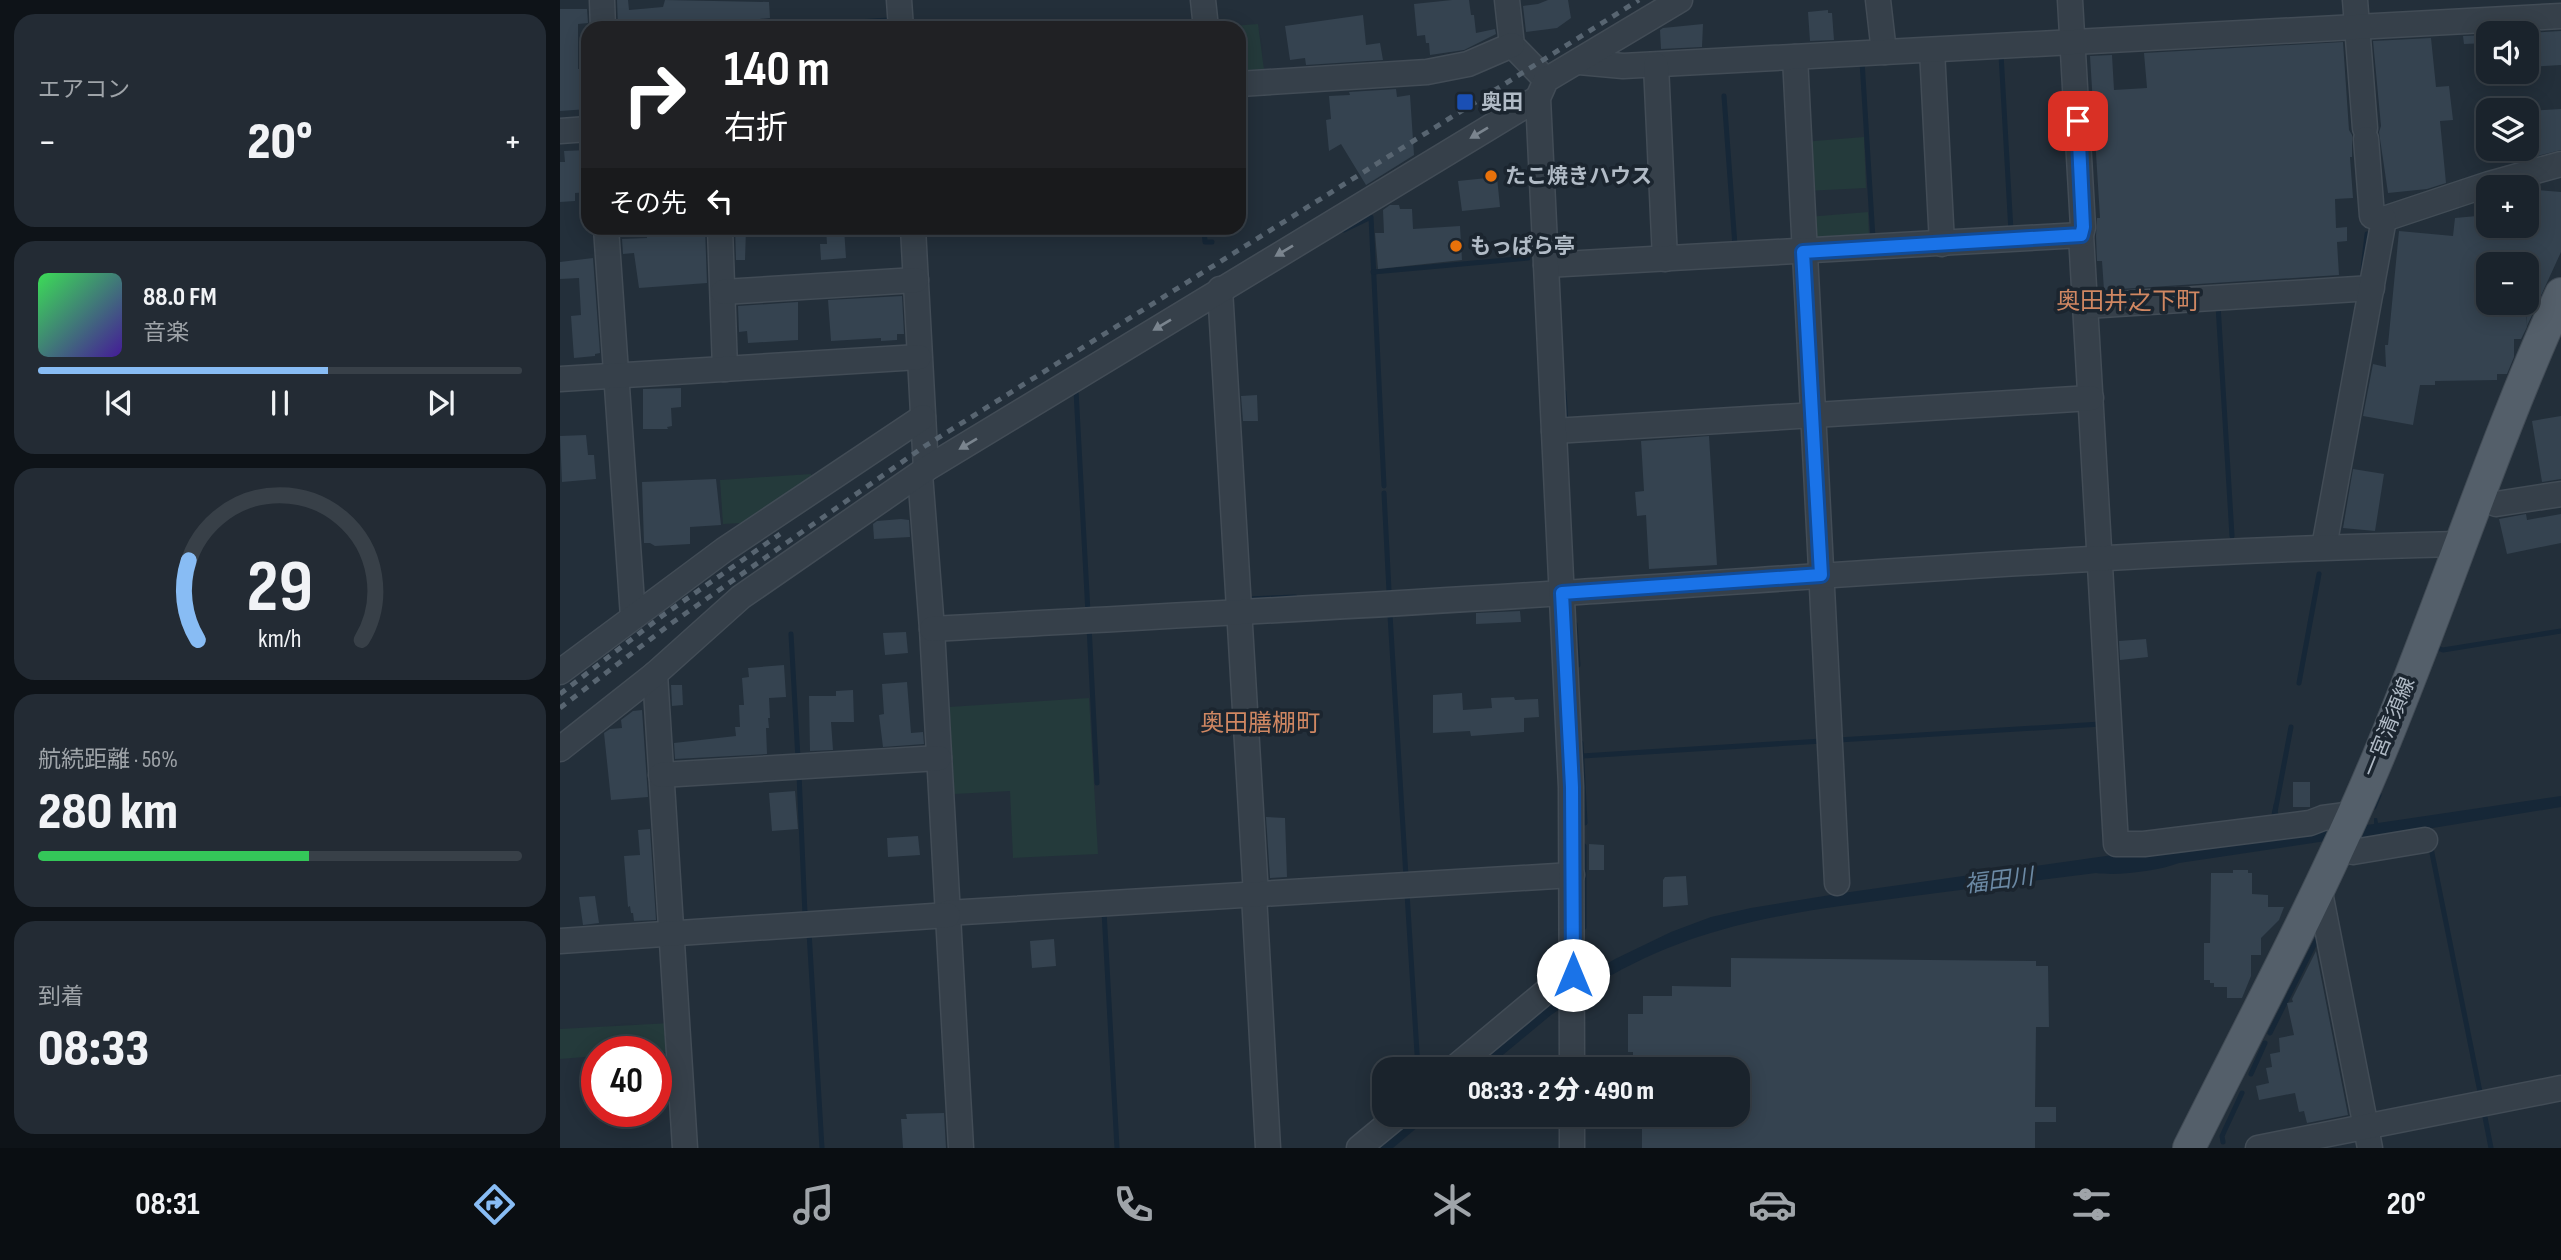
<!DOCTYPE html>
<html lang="ja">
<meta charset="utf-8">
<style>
body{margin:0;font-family:"Sofia Sans Condensed","Noto Sans JP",sans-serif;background:#232b34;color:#f1f3f6;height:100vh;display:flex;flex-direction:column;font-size:26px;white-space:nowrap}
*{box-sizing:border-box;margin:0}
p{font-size:23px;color:#9fa4a9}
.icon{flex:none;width:38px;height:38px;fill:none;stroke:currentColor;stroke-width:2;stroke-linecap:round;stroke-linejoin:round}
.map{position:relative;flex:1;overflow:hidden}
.drawer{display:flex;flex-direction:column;gap:14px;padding:14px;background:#0e1318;width:560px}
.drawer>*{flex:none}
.top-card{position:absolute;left:21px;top:21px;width:665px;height:214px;border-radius:21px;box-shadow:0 4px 18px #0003,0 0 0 2px #384048;background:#202124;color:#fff;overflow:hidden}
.controls{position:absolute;left:1916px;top:21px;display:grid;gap:14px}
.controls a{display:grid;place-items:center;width:63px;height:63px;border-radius:14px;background:#1a232c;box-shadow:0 4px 18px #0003,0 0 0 2px #384048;font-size:35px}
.speed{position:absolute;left:21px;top:1036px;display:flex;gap:14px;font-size:35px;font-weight:700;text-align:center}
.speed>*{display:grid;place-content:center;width:91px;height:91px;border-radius:50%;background:#1a232c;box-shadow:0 4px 18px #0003,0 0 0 2px #384048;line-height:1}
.speed .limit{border:10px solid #d22;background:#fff;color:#111}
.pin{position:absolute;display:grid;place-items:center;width:60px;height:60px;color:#fff;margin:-30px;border-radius:14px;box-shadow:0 4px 10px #0006}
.me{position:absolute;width:77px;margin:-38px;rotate:0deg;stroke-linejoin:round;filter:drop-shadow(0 0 5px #0008)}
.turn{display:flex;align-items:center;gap:24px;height:147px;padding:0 28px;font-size:32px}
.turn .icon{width:91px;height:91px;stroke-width:2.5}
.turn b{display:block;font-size:49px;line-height:60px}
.then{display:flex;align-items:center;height:66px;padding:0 28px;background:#0003;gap:14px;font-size:26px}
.big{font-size:52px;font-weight:800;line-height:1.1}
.drawer .widget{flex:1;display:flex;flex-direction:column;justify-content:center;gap:10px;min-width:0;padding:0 24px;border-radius:21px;background:#232b34}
.drawer .dial{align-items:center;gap:0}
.dial svg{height:182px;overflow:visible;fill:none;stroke:#384048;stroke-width:7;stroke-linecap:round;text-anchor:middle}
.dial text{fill:#f1f3f6;stroke:none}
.song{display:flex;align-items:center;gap:21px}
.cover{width:84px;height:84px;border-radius:10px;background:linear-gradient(135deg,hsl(130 70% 55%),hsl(260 70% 35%))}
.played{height:7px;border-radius:4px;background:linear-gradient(90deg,#88bcf4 60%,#384048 60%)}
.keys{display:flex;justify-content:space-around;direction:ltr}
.heat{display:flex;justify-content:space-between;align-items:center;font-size:38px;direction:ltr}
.charge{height:10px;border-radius:5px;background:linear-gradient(90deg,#34c759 56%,#384048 0)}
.trip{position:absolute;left:812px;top:1057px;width:378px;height:70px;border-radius:21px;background:#1a232c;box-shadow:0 4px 18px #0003,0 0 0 2px #384048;font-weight:800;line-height:70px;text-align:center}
.tab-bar{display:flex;height:112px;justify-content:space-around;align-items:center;background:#0a0e12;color:#9fa4a9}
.tab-bar .icon{width:49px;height:49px}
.tab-bar .on{color:#88bcf4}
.tab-bar b{font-size:32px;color:#f1f3f6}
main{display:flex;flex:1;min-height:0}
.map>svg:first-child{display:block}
</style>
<main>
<section class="drawer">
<div class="widget"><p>エアコン</p>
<div class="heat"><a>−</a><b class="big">20°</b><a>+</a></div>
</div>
<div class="widget">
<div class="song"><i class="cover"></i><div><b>88.0 FM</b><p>音楽</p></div></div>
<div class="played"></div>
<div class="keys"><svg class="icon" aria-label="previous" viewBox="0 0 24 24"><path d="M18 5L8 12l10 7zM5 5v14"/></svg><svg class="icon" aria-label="pause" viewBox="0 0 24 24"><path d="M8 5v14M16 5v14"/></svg><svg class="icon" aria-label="next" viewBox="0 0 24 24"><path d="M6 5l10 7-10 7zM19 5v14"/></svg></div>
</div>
<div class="widget dial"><svg viewBox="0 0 100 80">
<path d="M14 69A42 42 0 1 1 86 69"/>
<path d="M14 69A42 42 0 0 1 10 34" stroke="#88bcf4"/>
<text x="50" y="56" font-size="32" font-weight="700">29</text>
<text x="50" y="72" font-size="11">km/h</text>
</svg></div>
<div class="widget"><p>航続距離 · 56%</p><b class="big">280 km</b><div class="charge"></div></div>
<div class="widget"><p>到着</p><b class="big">08:33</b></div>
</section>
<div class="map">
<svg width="2001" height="1148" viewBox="0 0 2001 1148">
<rect width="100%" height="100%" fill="#232f3a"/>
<g fill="#243a3b">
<polygon points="698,24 704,70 679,72 679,28 672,28 672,26"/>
<polygon points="1304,137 1306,188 1245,191 1242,142"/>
<polygon points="1308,212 1309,236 1248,240 1247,217"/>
<polygon points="251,474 252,484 199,522 163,524 160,480"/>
<polygon points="529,698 538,854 453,858 450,791 394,794 389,707"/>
<polygon points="111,1023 113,1052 37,1052 37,1056 0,1059 0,1029"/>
</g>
<g fill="#162737">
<path d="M2001,796v11l-195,32 -40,2 -147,22c-21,8 -60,13 -83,10 -63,8 -127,16 -190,24 -112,15 -208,26 -306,85l2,5 -3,1 -3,-3 -45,30 -65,54h-20l110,-87 39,-23 56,-27 40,-15 40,-9 92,-15 270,-38 154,-19 7,-33 7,17 32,11 61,-7v-6h3l1,5z"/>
<polygon points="852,1115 872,1115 833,1148 813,1148"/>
</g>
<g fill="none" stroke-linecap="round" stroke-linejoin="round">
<g stroke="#162737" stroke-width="5">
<polyline points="217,27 329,20"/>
<polyline points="1441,54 1451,232"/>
<polyline points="1302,61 1313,239"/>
<polyline points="1164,96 1175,246"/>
<polyline points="644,228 645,242 652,242"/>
<polyline points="784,230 811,217 824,486"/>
<polyline points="1803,269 1807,234"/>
<polyline points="813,272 968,258"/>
<polyline points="1658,305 1672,536"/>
<polyline points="516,391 528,613"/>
<polyline points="1004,392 1006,424"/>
<polyline points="824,493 829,591"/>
<polyline points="686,599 735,597"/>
<polyline points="830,615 846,877"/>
<polyline points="1015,624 1018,665"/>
<polyline points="529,626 537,783"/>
<polyline points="231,634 238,759"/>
<polyline points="1877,648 1883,650 2001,631"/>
<polyline points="1739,683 1759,574"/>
<polyline points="1278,740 1541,724"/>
<polyline points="1021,743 1025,823"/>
<polyline points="1022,756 1262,741"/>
<polyline points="239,774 245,915"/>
<polyline points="1814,807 1819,795"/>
<polyline points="1715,812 1731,727"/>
<polyline points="1871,848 1920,1092"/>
<polyline points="847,893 858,1069"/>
<polyline points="544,911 557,1148"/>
<polyline points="1024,927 1024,846"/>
<polyline points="249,932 262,1148"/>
<polyline points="1710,1033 1758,937"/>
<polyline points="1691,1074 1705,1043"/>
<polyline points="1924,1112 1931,1148"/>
<polyline points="1663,1142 1662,1136 1682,1093"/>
</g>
</g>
<g fill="#354350">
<polygon points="57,0 68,0 69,10 103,7 105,0 209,2 210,18 190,20 190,23 166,24 167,27 58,28"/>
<polygon points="892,0 909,0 911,15 914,15 916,33 935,29 936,34 904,50 870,55 869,43 866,43 865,35 857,36 854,4"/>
<polygon points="988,0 1008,0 1011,18 997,28 966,32 963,6 978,4"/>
<polygon points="0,9 27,9 28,23 18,24 18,69 28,69 28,109 0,111"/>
<polygon points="1268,10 1268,13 1272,13 1274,40 1250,41 1248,12"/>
<polygon points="803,15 806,45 820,43 823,60 746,65 745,58 730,60 725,26"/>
<polygon points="1143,24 1142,47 1101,49 1100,30 1103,28"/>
<polygon points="2001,31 2001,65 1967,67 1967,33"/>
<polygon points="1928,35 1928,43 1904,44 1903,36"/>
<polygon points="1871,38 1876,87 1889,86 1893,120 1880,121 1886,183 1867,189 1828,193 1819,132 1821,126 1813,41"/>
<polygon points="1783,42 1789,130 1792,135 1792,157 1790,157 1793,198 1775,199 1776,228 1787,227 1787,241 1777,242 1779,275 1544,290 1542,261 1537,261 1536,236 1537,218 1540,218 1530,56 1552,55 1554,90 1587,88 1584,53"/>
<polygon points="836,89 837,97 850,95 854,155 806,185 781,144 769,151 766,120 771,119 769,96 790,95 789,92"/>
<polygon points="2001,109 2001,150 1954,162 1951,149 1967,149 1967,111"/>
<polygon points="28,150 28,192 15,193 15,201 0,202 0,162 5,162 4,151"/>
<polygon points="937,177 940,207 902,211 898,181"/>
<polygon points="1967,189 2001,192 2001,252 1967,326 1967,264 1928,264 1928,303 1966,303 1967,327 1961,339 1954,339 1954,357 1947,374 1937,374 1937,380 1875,381 1875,385 1860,385 1853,425 1803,416 1813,364 1826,367 1825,345 1828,345 1839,231 1893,236 1895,218 1928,215 1928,226 1967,226"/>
<polygon points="830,205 839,205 840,209 852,209 853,229 900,226 902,260 818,269 815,233 824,233 823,210"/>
<polygon points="87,228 145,228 147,283 79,288 74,253 63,254 62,239 87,238"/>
<polygon points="175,228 186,228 185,260 176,260"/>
<polygon points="266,228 284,228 286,258 261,260 260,244 267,244"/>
<polygon points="33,258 40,353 35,354 35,356 14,358 11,316 21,315 19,278 0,279 0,262"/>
<polygon points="342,296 344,334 337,334 337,340 321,341 321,338 271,341 268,300"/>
<polygon points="238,302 238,340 188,343 187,331 179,332 178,306"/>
<polygon points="121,388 121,407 111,408 112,426 107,427 108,429 83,429 83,389"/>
<polygon points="697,395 698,421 683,421 681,396"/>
<polygon points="2001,416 2001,479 1982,482 1972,421"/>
<polygon points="26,435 28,455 34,455 36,479 2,482 0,436"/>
<polygon points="1149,436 1157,565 1089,569 1086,515 1077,516 1075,492 1084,491 1081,441"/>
<polygon points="1793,469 1824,474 1815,531 1783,528"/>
<polygon points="156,479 161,525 130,527 130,544 95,546 90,543 84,543 82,482"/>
<polygon points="1966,514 1967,520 2001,514 2001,543 1947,554 1939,519"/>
<polygon points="341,519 349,520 350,537 314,539 313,524 317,521"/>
<polygon points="960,611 961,622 916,624 916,613"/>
<polygon points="346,632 348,653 325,655 323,633"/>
<polygon points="1586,639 1588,657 1560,660 1559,641"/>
<polygon points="224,665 226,697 209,698 210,718 208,718 209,728 206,728 207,754 115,759 114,743 176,736 175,727 180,727 179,705 184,705 182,678 189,677 188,668"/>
<polygon points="347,682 351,733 363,732 364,744 323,747 319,715 324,714 322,684"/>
<polygon points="111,685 122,685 123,705 112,706"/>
<polygon points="293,690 294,722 271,722 273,750 250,751 249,696 276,696 276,691"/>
<polygon points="902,693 903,710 932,708 931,698 954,697 955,700 978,699 979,717 964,718 964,732 911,736 910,731 873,733 873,695"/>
<polygon points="82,710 88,797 51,800 44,733 50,729 62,728 61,720 73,711"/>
<rect x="1733" y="782" width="17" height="25"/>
<polygon points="235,791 238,829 212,831 209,793"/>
<polygon points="706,817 725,818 727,877 710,878"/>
<polygon points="90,829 96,920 74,921 73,913 71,913 70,906 68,907 64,856 80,855 78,830"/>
<polygon points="358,836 360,855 328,857 327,838"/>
<polygon points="1029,844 1044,845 1044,870 1029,870"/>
<polygon points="1673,870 1688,870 1688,873 1692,873 1692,894 1708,895 1708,907 1724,907 1719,920 1701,938 1701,955 1691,955 1691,976 1682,998 1667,998 1667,987 1654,987 1654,983 1650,983 1650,980 1644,980 1644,943 1650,943 1651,873 1673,873"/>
<polygon points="1126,876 1128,905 1103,907 1103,880 1105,877"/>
<polygon points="35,896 39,923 23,925 19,897"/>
<polygon points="494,939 496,966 472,968 470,941"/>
<polygon points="1756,951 1788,1115 1747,1123 1744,1111 1739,1112 1735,1093 1699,1100 1696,1086 1709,1083 1706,1068 1712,1067 1710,1054 1720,1052 1719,1038 1734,1035 1727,1003 1733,1002 1732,999"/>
<polygon points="1171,958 1476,961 1476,966 1488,966 1489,1027 1476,1027 1475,1107 1496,1107 1496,1122 1475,1122 1475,1148 1082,1148 1082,1115 1178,1115 1178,1069 1073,1069 1073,1052 1068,1052 1068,1014 1083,1014 1083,996 1112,996 1112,986 1171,987"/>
<polygon points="384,1113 386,1148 343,1148 341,1119 347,1119 346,1114"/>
</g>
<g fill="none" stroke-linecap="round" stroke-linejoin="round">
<defs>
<g id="minor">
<polyline points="42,0 43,28"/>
<polyline points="339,0 341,28"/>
<polyline points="643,0 646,28"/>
<polyline points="947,0 952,45 986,80"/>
<polyline points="1318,0 1324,52"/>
<polyline points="1510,0 1523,227 1521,235 1556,844 1584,844 1750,823 1763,818 1793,814"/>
<polyline points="1795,0 1805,128"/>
<polyline points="1372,50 1382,244"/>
<polyline points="1235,57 1277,883"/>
<polyline points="1019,62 1063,66 2001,16"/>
<polyline points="1096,65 1105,259"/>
<polyline points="679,84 867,72 908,64 952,45"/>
<polyline points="0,131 28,129"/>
<polyline points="1824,219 1929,184 2001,164"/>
<polyline points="46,228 73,617"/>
<polyline points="160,228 165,369"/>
<polyline points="353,228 366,469"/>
<polyline points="986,265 1521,235"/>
<polyline points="660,289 696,895"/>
<polyline points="163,292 356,280"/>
<polyline points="1526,306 1812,288"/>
<polyline points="0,379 359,357"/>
<polyline points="994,431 1531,398"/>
<polyline points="360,474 372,629 401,1148"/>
<polyline points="1920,496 1936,504 2001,494"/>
<polyline points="1764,547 1824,219 1812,216 1806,139"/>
<path d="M372,629c210,-12 420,-22 630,-36 299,-19 598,-43 898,-49"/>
<polyline points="0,672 164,550 363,417"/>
<polyline points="95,674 125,1148"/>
<polyline points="0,749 95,674 181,597 366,469 978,98"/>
<polyline points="101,775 379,758"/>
<polyline points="1777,848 1793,852 1865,840"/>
<polyline points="1759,887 1810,1148"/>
<polyline points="694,895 708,1148"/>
<polyline points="387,913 1012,875"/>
<polyline points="0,941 388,915"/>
<polyline points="893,1069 1013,969"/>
<polyline points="1012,1069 1011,787 978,98 986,80 1120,0"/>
<polyline points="799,1148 839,1115"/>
<polyline points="1012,1148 1012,1115"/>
<polyline points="1698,1148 2001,1088"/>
</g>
<path id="major" d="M1629,1148c63,-126 130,-251 185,-381 66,-156 117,-319 187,-473"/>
</defs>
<use href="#minor" stroke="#424c56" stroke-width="27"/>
<use href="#major" stroke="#424c56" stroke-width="34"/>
<use href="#minor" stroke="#36404a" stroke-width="24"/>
<use href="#major" stroke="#545f6a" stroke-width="32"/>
<g stroke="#586571" stroke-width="5" stroke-dasharray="7 7" stroke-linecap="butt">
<polyline points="0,694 102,616 220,534"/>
<polyline points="0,708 109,625 365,446 1079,0"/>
</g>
</g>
<defs><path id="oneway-solid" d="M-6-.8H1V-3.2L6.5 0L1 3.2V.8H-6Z" transform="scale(1.75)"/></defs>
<g fill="#7a848e">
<use href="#oneway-solid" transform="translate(919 133) rotate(149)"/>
<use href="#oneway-solid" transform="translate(724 251) rotate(149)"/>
<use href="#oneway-solid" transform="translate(602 325) rotate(149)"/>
<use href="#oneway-solid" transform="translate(408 444) rotate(149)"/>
</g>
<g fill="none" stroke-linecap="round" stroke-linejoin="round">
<defs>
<polyline id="route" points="1013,975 1012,787 1002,593 1261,575 1243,252 1521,235 1523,227 1518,121"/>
</defs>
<use href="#route" stroke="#114b97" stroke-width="18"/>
<use href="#route" stroke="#1a73e8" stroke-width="12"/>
</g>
<rect fill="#1a4fb4" stroke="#1b252f" stroke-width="2.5" x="896" y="93" width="18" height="18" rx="3.5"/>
<g fill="#e8710a" stroke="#1b252f" stroke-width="2.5">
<circle cx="931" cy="176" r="7"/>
<circle cx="896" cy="246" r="7"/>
</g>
<g text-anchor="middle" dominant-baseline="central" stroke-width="7" stroke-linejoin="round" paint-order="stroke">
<g font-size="21" font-weight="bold" fill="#b1bbc6" stroke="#1b252f" text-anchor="start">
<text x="921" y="102">奥田</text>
<text x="945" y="176">たこ焼きハウス</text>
<text x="910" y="246">もっぱら亭</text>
</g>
<g font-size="21" fill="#b1bbc6" stroke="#1b252f">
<text transform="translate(1829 727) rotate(-68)">一宮清須線</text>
</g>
<g font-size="23" font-style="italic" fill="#6b89a4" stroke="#1b252f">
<text transform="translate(1439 881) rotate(-7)">福田川</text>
</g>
<g font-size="24" fill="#d08762" stroke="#1b252f">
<text x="1568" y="301">奥田井之下町</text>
<text x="700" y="723">奥田膳棚町</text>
</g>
</g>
</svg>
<div class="controls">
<a><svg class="icon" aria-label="sound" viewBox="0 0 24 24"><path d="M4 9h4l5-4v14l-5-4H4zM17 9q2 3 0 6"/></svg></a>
<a><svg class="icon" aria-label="layers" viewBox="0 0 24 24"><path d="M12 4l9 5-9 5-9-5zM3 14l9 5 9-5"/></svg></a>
<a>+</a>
<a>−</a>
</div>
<div class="speed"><div class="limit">40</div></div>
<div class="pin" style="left:1518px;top:121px;background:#d93025"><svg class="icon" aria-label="arrive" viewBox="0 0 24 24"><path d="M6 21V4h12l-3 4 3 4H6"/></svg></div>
<svg class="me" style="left:1013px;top:975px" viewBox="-20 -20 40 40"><circle r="19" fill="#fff"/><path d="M0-13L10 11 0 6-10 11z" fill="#1a73e8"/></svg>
<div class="trip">08:33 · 2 分 · 490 m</div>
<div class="top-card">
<div class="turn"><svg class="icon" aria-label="right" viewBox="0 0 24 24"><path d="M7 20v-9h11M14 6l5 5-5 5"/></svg><div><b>140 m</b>右折</div></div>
<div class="then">その先<svg class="icon" aria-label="left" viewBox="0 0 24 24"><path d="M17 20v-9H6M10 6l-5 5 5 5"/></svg></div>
</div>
</div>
</main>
<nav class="tab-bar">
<b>08:31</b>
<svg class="icon on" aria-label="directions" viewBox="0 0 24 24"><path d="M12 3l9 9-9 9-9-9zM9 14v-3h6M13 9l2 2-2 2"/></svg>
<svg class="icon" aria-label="music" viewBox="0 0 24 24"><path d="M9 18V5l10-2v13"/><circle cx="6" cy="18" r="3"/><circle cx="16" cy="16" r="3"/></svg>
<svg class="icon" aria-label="phone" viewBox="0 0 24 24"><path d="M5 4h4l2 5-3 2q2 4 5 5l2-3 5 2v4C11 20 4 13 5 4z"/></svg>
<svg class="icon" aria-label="climate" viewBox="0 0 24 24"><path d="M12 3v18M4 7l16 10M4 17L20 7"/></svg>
<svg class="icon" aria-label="car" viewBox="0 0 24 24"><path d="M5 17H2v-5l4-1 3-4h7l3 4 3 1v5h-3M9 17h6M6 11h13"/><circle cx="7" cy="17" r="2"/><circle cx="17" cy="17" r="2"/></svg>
<svg class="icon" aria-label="filters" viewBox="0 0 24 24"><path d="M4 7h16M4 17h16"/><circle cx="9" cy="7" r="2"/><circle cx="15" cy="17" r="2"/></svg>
<b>20°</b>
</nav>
